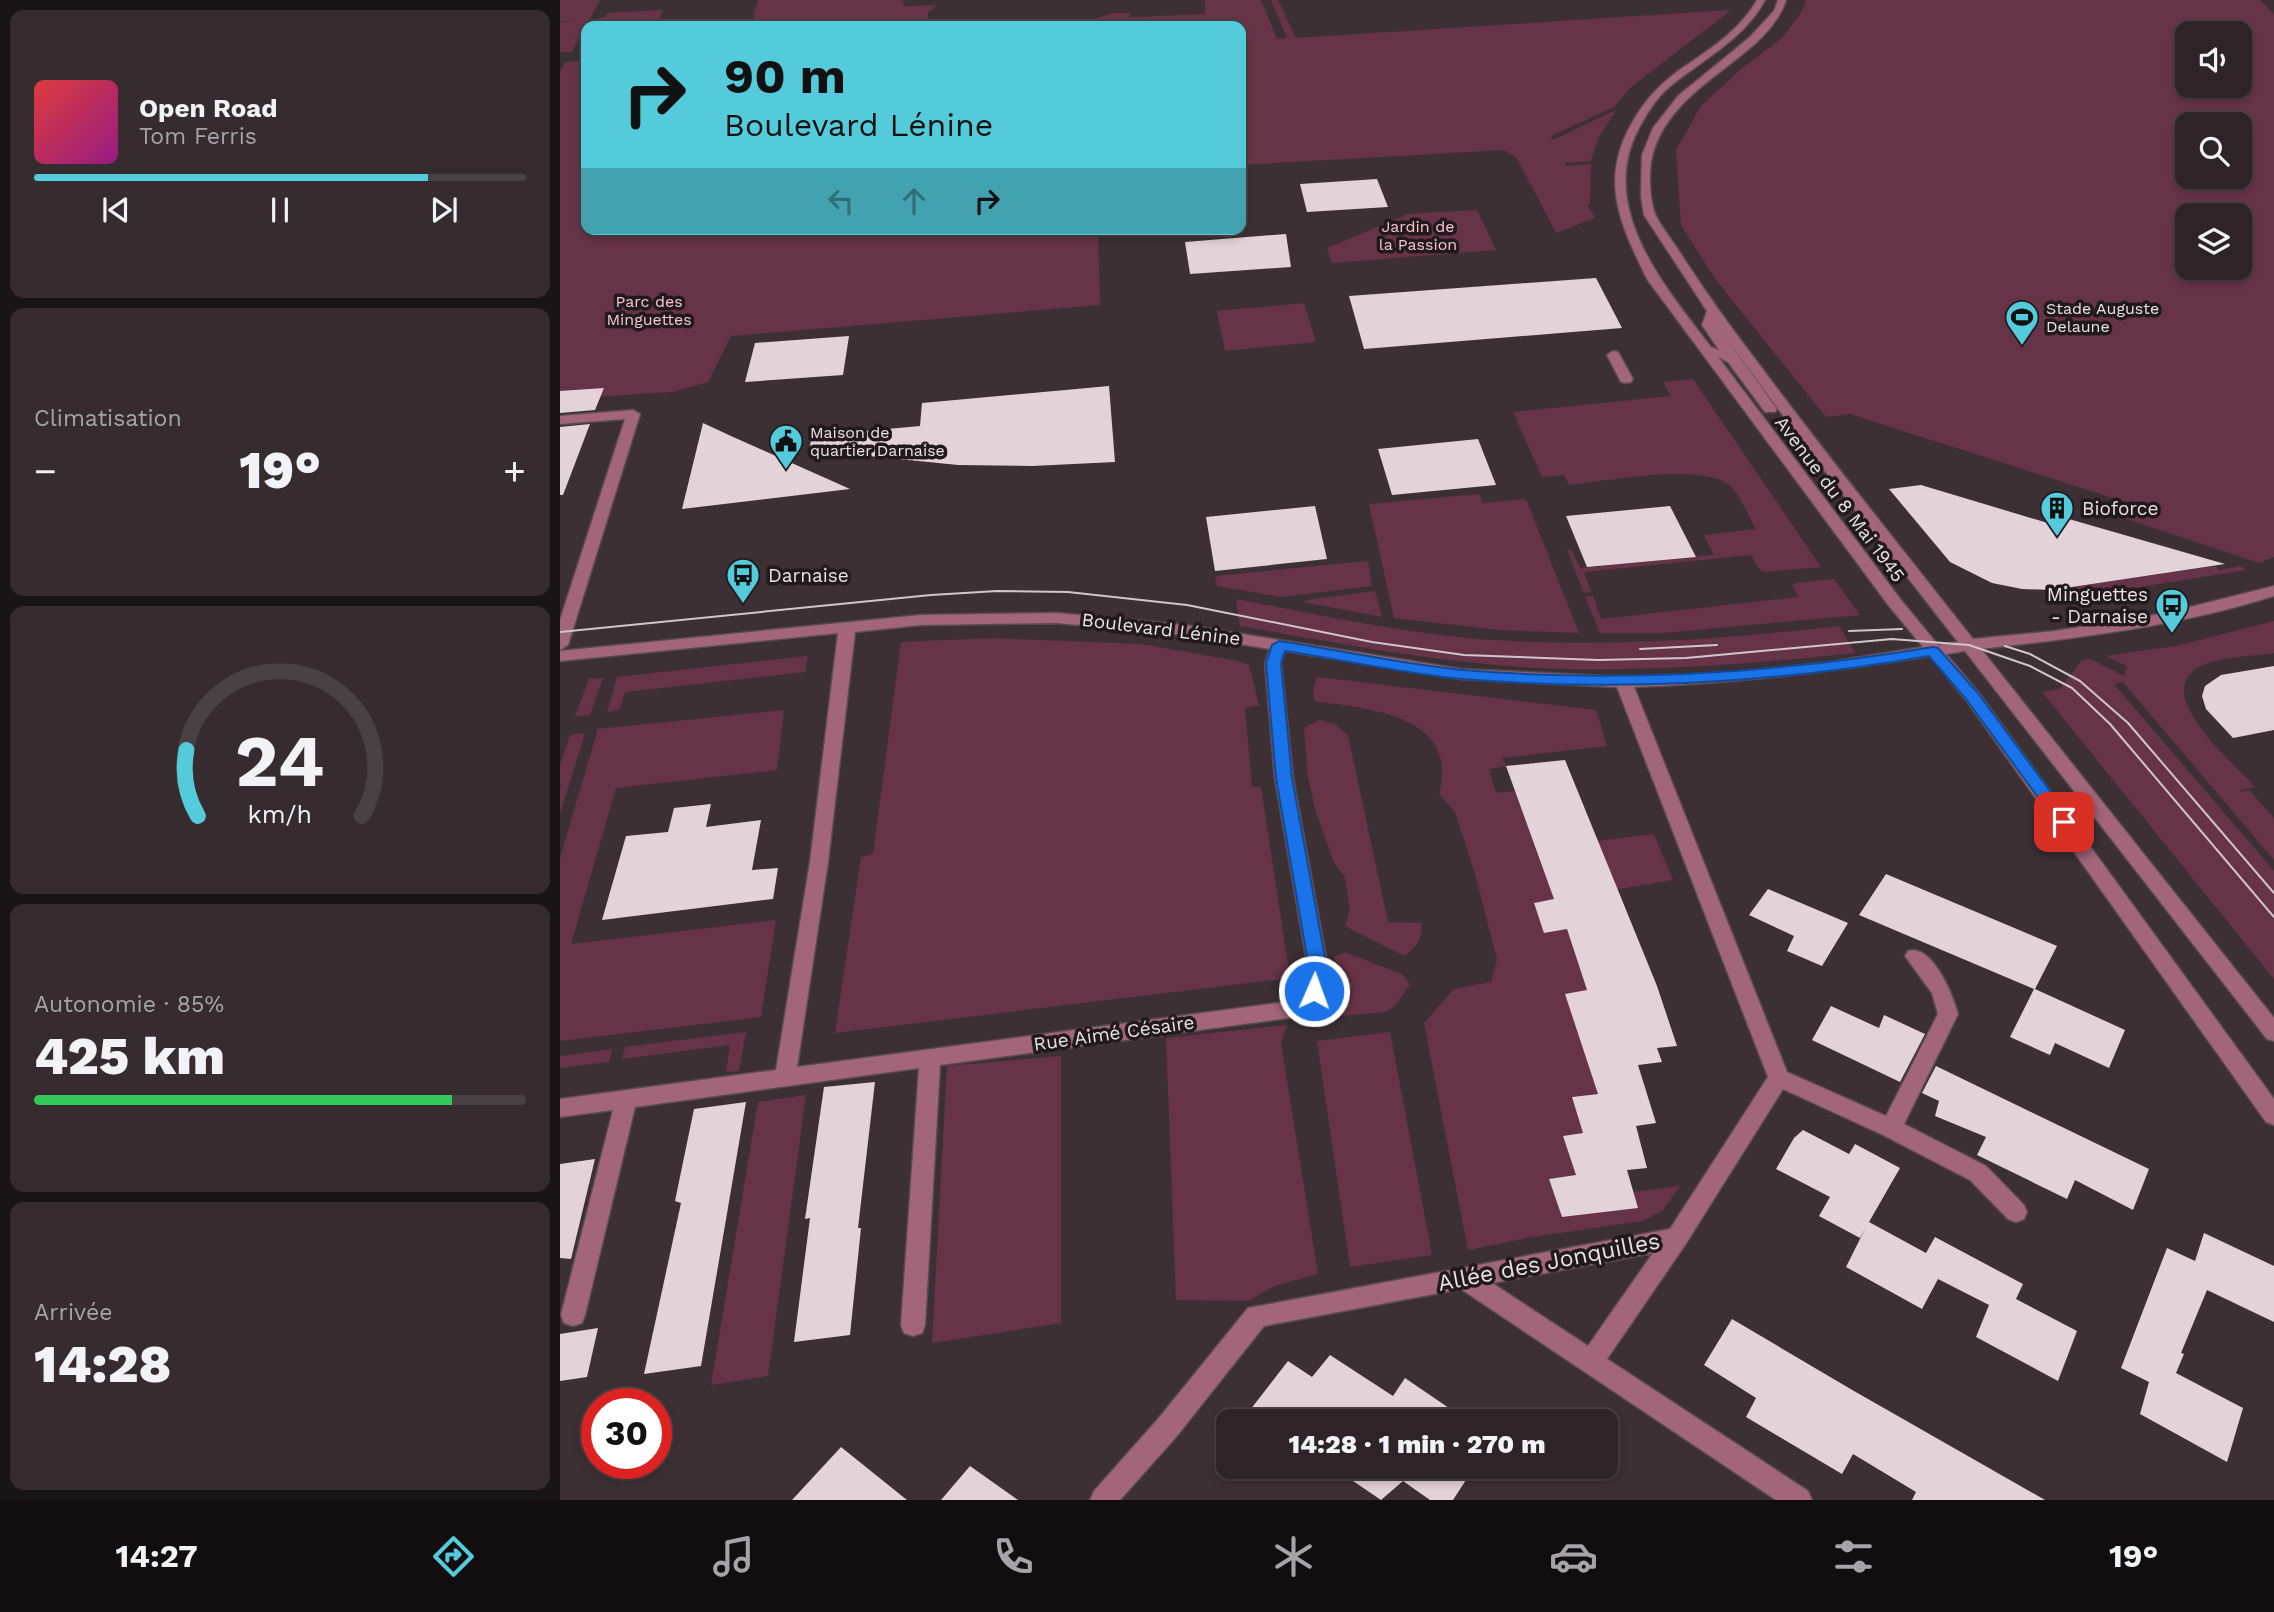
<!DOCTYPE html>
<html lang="fr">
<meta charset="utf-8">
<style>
body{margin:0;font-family:"Work Sans",sans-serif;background:#362c2f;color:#f1f3f6;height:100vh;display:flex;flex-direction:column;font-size:26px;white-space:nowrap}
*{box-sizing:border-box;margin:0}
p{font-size:23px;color:#a7a4a7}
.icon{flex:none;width:38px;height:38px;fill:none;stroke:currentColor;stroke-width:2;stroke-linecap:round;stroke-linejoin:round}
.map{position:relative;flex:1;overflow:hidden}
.details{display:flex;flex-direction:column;gap:10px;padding:10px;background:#191415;width:560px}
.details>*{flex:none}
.banner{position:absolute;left:21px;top:21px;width:665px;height:214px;border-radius:14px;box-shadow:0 4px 10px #0003,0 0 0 2px #494144;background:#53cbdb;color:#111;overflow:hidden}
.controls{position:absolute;left:1615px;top:21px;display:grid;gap:14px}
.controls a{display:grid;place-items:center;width:77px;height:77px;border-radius:14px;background:#2e2427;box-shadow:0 4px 10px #0003,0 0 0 2px #494144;font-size:35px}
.speed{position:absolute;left:21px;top:1388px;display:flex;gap:14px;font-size:35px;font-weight:700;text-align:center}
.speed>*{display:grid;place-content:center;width:91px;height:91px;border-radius:50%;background:#2e2427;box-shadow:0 4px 10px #0003,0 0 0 2px #494144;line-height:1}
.speed .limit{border:10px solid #d22;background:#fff;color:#111}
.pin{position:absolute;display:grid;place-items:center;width:60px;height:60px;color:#fff;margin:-30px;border-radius:14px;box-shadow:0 4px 10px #0006}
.me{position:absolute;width:77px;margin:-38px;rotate:2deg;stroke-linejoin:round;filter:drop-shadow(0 0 5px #0008)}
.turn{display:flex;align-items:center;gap:24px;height:147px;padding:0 28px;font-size:32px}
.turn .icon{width:91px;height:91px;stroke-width:2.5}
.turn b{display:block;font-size:49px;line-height:60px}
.lanes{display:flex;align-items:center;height:66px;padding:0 28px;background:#0003;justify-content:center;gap:35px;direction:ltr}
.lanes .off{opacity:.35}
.big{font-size:52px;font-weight:800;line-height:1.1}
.details .tile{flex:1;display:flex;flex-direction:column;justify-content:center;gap:10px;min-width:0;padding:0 24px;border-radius:14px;background:#362c2f}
.details .dial{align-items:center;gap:0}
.dial svg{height:182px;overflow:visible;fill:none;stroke:#494144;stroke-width:7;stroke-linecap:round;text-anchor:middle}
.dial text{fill:#f1f3f6;stroke:none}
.song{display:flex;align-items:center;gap:21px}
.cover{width:84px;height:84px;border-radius:10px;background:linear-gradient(135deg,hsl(0 70% 55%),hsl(310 70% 35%))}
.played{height:7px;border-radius:4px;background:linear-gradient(90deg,#53cbdb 80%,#494144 80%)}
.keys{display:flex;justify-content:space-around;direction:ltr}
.heat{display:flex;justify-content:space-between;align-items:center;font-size:38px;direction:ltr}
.charge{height:10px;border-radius:5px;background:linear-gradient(90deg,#34c759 85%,#494144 0)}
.trip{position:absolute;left:656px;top:1409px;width:402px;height:70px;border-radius:14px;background:#2e2427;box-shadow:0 4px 10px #0003,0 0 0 2px #494144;font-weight:800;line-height:70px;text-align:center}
.dock{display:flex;height:112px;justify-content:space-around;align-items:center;background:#120e10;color:#a7a4a7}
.dock .icon{width:49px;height:49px}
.dock .active{color:#53cbdb}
.dock b{font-size:32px;color:#f1f3f6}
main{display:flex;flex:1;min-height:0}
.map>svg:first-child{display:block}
</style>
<main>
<section class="details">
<div class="tile">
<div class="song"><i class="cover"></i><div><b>Open Road</b><p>Tom Ferris</p></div></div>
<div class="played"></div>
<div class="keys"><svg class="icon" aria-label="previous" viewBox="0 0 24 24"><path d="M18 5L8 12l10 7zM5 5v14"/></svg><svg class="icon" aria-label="pause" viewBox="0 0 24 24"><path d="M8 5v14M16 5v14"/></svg><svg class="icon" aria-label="next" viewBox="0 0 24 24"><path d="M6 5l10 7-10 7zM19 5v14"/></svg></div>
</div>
<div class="tile"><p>Climatisation</p>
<div class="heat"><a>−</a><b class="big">19°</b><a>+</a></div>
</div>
<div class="tile dial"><svg viewBox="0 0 100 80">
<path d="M14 69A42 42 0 1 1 86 69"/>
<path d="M14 69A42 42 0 0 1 9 40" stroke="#53cbdb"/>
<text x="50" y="56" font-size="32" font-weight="700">24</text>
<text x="50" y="72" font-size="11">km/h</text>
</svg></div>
<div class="tile"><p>Autonomie · 85%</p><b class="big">425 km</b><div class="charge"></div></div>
<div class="tile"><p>Arrivée</p><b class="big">14:28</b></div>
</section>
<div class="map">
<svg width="1714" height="1500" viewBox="0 0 1714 1500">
<rect width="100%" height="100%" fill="#3d3034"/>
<g fill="#673447" fill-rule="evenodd">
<polygon points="0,0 40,0 12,52 0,52 0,23 16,21 0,22"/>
<polygon points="198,0 348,0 341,1 345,6 377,5 368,13 368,18 372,20 360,26 191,26"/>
<polygon points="645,0 701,0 717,39 727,38 711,0 718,0 736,38 1171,10 1070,88 1054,107 991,136 993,140 1056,110 1038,139 1031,161 1004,163 1006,166 1031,164 1030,204 1027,204 1035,218 996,233 957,158 944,150 681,165 681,26 526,26 527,21 553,13 570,13 570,17 645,14"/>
<path d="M1246,0h454l14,14v543l-15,6 -150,-50 10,-13 -269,-86 -24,3 -110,-137 -35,-55 -5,-75 25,-44 39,-36 43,-33 19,-26zM1628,33h52v53h-52zM1628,124h52v53h-52zM1628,215h52v53h-52z"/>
<polygon points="103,10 98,25 117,26 35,26 41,24 43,21 38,21 40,18 45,17 48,13"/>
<polygon points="25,54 26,229 538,229 540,305 171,336 148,382 112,392 0,399 0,72 5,63 22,60"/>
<polygon points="917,210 936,250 772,263 767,248 848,214"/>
<polygon points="744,303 756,342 665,351 657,311"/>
<path d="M1133,379l128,188 -57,5 -4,-2 -9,-15 -167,17 7,20 -7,1 -17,-43h5l8,18 134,-13 -10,-20 52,-6c-8,-13 -15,-33 -26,-43 -26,-24 -124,-5 -161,-1l-5,-10 -22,2 -29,-65 158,-16 -8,-14z"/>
<polygon points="920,494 922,503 966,499 1019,633 939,630 834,618 809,504"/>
<polygon points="808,561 812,586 720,597 657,586 655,576"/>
<polygon points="1655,566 1659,570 1680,566 1686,570 1555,591 1545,597 1518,605 1499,589"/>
<polygon points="1274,579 1300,615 1104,633 1040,633 1025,597 1033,596 1041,619 1239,597 1232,586 1235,583"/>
<polygon points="815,591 822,617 743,602 747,600"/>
<path d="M676,599c79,15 160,33 241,40 122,9 241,1 362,-13l16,27c-96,10 -191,18 -287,16 -111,-2 -219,-24 -328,-43z"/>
<path d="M1714,621v32c-23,4 -54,3 -75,14 -49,27 36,97 56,120l-16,3 2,2 8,-2 25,28v42l-151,-178 -9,2 160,187v108l-232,-287 18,-3 22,-29 8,-1 34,17 3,-10 -22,-10 71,-10z"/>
<polygon points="433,638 581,644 678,661 689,665 699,705 685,708 692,787 701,787 730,978 275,1033 301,857 313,854 341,642"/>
<polygon points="248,656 245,672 65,692 59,710 47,712 57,677"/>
<path d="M757,677l279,33 11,36 -105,12 5,8 -18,3 7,24 19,-2 27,76 61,-8 -7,-18 58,-7 19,46 -139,23 11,30 22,-4 20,61 11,103 -26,4 11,36 -20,3 13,39 -27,4 13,38 75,-9 -4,-16 47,-6 -17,24 -20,11 -111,16 -64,13 -44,-227 30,-34 37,-7 6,-23 -22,-85 -20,-62 -16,-18c21,-79 -68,-85 -124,-93l-2,-12z"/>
<polygon points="43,678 30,715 15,716 29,679"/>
<polygon points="224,710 217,770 56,788 11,944 216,920 201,1017 0,1041 0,858 38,729"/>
<path d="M759,720l14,3 15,12 40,187 34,1c0,15 -5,25 -18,33l-59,-30 5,-16 -4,-27 -2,-8 -10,-12 -19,-54 -7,-32 -4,-49z"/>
<polygon points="25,733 0,814 0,765 10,735"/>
<polygon points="784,952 842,974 850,984 835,1006 826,1012 759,1018 781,997 779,967 774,957"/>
<polygon points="727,1025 721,1043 758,1274 714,1286 689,1301 616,1300 606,1038"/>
<polygon points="186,1032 179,1071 166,1072 170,1045 62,1059 65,1047"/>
<polygon points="830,1032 872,1255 790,1267 757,1041"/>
<polygon points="52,1049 49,1062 0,1068 0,1056"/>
<polygon points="501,1056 501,1323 372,1343 387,1066"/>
<polygon points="246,1095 208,1376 151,1385 198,1102"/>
</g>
<g fill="#e3d2d7">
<polygon points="817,179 828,207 747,212 740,184"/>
<polygon points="726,234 731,267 630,274 625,242"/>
<polygon points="1036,278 1062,328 804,349 789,296"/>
<polygon points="289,336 283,375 185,382 195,343"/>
<polygon points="549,386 555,462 472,466 398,465 250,450 251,436 360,426 362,403"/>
<polygon points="44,388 35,410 0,413 0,391"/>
<polygon points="143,423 171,436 290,489 122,509"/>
<polygon points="30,424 3,495 0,495 0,427"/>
<polygon points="918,439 936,485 832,495 818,449"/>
<polygon points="1361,485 1491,524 1495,515 1665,564 1492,590 1462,589 1432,583 1390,562 1329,489"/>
<polygon points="755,506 767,559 655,571 646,517"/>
<polygon points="1110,506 1136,557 1027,567 1006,516"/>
<polygon points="1714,666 1714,730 1673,738 1646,709 1642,696 1645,686 1661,675"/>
<polygon points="1005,760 1097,986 1117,1046 1097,1048 1102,1062 1078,1065 1096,1123 1076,1126 1087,1168 1067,1170 1078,1208 1002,1217 989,1179 1016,1175 1003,1136 1023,1133 1012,1097 1038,1094 1005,994 1027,990 1007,929 984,933 974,903 994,899 946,766"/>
<polygon points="151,804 146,827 201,820 192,870 218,868 213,899 42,920 66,836 108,832 114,808"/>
<polygon points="1326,874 1497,946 1475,989 1565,1030 1549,1068 1495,1043 1490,1055 1450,1037 1474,989 1299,915"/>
<polygon points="1208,889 1288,923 1262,966 1227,951 1234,936 1189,915"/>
<polygon points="1271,1006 1319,1028 1324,1015 1365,1034 1340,1082 1252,1040"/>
<polygon points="1376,1066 1589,1169 1573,1210 1515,1180 1507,1199 1417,1155 1426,1137 1375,1116 1379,1101 1362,1093"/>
<polygon points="315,1082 298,1228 301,1228 290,1335 234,1342 250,1218 245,1219 264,1087"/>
<polygon points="186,1102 141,1366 84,1374 121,1203 115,1201 134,1109"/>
<polygon points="1243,1130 1289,1154 1295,1144 1340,1168 1309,1222 1366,1253 1375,1237 1463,1284 1456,1299 1517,1331 1498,1381 1416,1337 1429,1305 1378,1279 1362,1309 1286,1267 1306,1227 1300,1238 1259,1216 1270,1197 1216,1169 1234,1138"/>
<polygon points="35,1159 11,1259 0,1258 0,1164"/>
<polygon points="1644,1233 1714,1266 1714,1322 1647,1290 1621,1353 1624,1354 1616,1373 1683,1408 1667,1462 1580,1414 1589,1382 1561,1368 1607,1248 1635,1261"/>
<polygon points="1172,1319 1294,1391 1485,1500 1352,1500 1356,1492 1293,1454 1282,1474 1186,1417 1196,1398 1144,1365"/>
<polygon points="38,1328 27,1377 0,1381 0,1334"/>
<polygon points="770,1355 833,1396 845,1378 905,1419 903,1421 706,1421 690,1410 728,1361 752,1377"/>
<polygon points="281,1447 347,1500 232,1500"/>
<polygon points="410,1466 458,1500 381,1500"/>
<polygon points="771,1466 915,1466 893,1500 870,1500 843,1481 821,1500"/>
</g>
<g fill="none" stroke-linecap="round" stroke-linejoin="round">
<defs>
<g id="minor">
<path d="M1197,0h8c-22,41 -64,60 -98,89 -12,11 -20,24 -28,39 -43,79 26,159 72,219l8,3 -17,-25 5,-14 -63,-96 -3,-19 1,-41 11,-27 25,-32 71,-58 25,-27 4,-11h8c-19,59 -112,81 -133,153 -5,16 -4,47 3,63 6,12 16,24 23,35 23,36 47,70 73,104 72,97 147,190 221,284l82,-8 111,-18 108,-27v10c-95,30 -195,42 -293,53l293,369v23l-7,-2 -302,-388 -19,3 32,38 296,407v26l-8,-3 -300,-422 -36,-44c-99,16 -196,27 -296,31l153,385 99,44 52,-102 -6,-21 -27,-37 3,-5c24,-8 45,44 50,63l-54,110 82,42 38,39 3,7 -3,7 -8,3 -8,-3 -38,-39 -87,-45 -100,-46 -98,156 -78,114 201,132 4,9h-36l-315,-211 -197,37 -88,111 -56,63h-30l4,-9 64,-72 90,-111 422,-79 98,-152 -151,-390 -156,-8 -176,-28 -4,12 12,115 36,196c-6,22 -18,37 -40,44l-349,47 -15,260 -3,8 -9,3 -9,-3 -3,-8 18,-257 -284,39 -50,208 -3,8 -9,3 -9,-3 -3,-8 52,-205 -53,7v-18l216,-29 34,-208 28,-229 -278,28v-10l361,-36 136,-2 128,12 276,44 163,8 104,-4 96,-10 99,-16 -34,-41 -242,-327c-27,-55 -48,-99 -15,-156 12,-22 26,-37 46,-52 29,-20 61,-39 79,-71zM1155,323l91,124 152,195 -20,3 -37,-45 -183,-243 10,5 37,50h10l2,-3zM497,623l128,12 85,14 -5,14 10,115 34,196 -7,16 -17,12 -488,65 31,-205 27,-230 66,-7zM1093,1253l-65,93 -96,-63z"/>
<polygon points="1053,351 1058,352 1073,379 1071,382 1066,383 1061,382 1047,355"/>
<polygon points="73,410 80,414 8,645 0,650 0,620 65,419 0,424 0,416"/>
</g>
</defs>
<use href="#minor" stroke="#594c50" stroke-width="3"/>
<use href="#minor" fill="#a3657a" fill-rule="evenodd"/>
<g stroke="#d0c7ca" stroke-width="2">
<polyline points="1289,631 1342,629"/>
<polyline points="0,632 371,595 437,591 508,592 627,605 812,642 904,655 1038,660 1126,658 1332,639 1409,645 1470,666 1512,688 1550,724 1714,917"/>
<polyline points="1445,646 1470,654 1520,681 1568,723 1714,893"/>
<polyline points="1080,649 1157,645"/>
</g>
</g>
<path fill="#1a73e8" stroke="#114b97" stroke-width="2" d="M719,641c61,9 123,23 184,29 157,13 315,3 470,-23l5,1 39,44 96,130 -9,6 -5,-2 -93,-127 -37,-43c-154,27 -309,36 -466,23 -59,-5 -119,-19 -178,-28l-4,12 11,115 36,196 -7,22 -7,2 -6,-2 -3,-5 5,-17 -34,-196 -10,-115 6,-18z"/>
<defs>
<symbol id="stadium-pin" viewBox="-11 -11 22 30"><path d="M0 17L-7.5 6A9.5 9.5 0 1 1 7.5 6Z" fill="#53cbdb" stroke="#201a1c"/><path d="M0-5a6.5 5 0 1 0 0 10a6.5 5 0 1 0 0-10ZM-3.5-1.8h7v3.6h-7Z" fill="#111"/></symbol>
<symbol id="civic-pin" viewBox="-11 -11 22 30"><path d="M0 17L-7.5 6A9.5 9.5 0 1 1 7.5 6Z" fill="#53cbdb" stroke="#201a1c"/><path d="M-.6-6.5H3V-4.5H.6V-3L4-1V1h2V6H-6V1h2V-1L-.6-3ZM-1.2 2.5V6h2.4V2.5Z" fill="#111"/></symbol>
<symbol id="building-pin" viewBox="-11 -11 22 30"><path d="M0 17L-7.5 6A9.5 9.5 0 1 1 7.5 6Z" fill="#53cbdb" stroke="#201a1c"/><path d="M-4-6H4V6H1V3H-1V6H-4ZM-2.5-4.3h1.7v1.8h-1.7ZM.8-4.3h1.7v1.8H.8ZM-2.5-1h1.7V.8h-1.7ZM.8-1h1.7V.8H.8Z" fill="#111"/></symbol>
<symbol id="bus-pin" viewBox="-11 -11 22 30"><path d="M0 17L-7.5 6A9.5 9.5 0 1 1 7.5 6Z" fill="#53cbdb" stroke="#201a1c"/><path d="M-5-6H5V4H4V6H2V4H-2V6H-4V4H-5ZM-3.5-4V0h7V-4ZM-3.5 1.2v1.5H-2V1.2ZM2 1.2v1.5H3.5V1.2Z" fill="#111"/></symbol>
</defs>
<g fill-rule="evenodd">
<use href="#stadium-pin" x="1443" y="298" width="38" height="52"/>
<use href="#civic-pin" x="207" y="422" width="38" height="52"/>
<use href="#building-pin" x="1478" y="489" width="38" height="52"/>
<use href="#bus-pin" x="164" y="556" width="38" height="52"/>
<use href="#bus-pin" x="1593" y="586" width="38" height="52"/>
</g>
<g text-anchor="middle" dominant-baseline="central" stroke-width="7" stroke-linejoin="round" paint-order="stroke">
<g font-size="16" fill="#f7c3d3" stroke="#201a1c">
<text x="858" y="226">Jardin de<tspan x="858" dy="18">la Passion</tspan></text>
<text x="89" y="301">Parc des<tspan x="89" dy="18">Minguettes</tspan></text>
</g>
<g font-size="16" fill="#eae1e4" stroke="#201a1c" text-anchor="start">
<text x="1486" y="308">Stade Auguste<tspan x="1486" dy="18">Delaune</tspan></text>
<text x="250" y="432">Maison de<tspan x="250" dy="18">quartier Darnaise</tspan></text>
</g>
<g font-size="19" fill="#eae1e4" stroke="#201a1c">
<text transform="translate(1280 499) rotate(53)">Avenue du 8 Mai 1945</text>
<text transform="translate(601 629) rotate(7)">Boulevard Lénine</text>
<text transform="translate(554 1033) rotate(-8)">Rue Aimé Césaire</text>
</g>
<g font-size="19" fill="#eae1e4" stroke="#201a1c" text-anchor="start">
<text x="1522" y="508">Bioforce</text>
<text x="208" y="575">Darnaise</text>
<text x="1588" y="594" text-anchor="end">Minguettes<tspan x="1588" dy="22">- Darnaise</tspan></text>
</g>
<g font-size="23" fill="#eae1e4" stroke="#201a1c">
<text transform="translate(989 1262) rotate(-11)">Allée des Jonquilles</text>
</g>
</g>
</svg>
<div class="controls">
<a><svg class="icon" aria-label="sound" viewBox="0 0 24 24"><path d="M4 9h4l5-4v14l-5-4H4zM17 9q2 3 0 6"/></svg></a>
<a><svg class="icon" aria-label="search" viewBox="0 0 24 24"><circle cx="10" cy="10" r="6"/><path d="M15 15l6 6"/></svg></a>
<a><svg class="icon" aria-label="layers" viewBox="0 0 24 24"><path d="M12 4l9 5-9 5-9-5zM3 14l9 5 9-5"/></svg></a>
</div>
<div class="speed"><div class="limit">30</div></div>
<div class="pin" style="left:1504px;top:822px;background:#d93025"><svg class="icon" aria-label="arrive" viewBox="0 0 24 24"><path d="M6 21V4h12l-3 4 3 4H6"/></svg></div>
<svg class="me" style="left:754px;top:991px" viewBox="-20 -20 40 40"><circle r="17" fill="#1a73e8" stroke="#fff" stroke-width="3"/><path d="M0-11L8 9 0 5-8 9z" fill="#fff"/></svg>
<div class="trip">14:28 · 1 min · 270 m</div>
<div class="banner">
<div class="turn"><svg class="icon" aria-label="right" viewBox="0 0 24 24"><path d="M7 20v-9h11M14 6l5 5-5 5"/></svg><div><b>90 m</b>Boulevard Lénine</div></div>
<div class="lanes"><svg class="icon off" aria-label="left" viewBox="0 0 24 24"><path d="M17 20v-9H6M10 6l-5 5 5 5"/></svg><svg class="icon off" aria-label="ahead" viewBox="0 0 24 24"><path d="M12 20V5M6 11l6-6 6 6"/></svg><svg class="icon" aria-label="right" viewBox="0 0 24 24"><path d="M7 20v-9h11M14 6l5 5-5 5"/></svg></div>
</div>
</div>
</main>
<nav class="dock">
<b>14:27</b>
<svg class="icon active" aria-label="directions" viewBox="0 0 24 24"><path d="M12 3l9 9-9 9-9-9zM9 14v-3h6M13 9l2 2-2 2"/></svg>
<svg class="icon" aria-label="music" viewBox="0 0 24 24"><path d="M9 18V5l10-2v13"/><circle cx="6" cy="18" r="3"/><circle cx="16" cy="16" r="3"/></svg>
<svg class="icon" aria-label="phone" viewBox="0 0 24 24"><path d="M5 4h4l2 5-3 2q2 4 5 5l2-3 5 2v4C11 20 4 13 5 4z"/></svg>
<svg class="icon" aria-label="climate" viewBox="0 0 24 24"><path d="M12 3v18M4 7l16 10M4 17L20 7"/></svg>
<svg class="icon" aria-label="car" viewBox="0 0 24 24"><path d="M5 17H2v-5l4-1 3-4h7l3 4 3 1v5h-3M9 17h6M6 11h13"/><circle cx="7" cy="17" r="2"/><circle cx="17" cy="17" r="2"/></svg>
<svg class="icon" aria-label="filters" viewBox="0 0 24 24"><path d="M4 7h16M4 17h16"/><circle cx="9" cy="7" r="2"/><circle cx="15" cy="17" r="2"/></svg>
<b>19°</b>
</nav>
